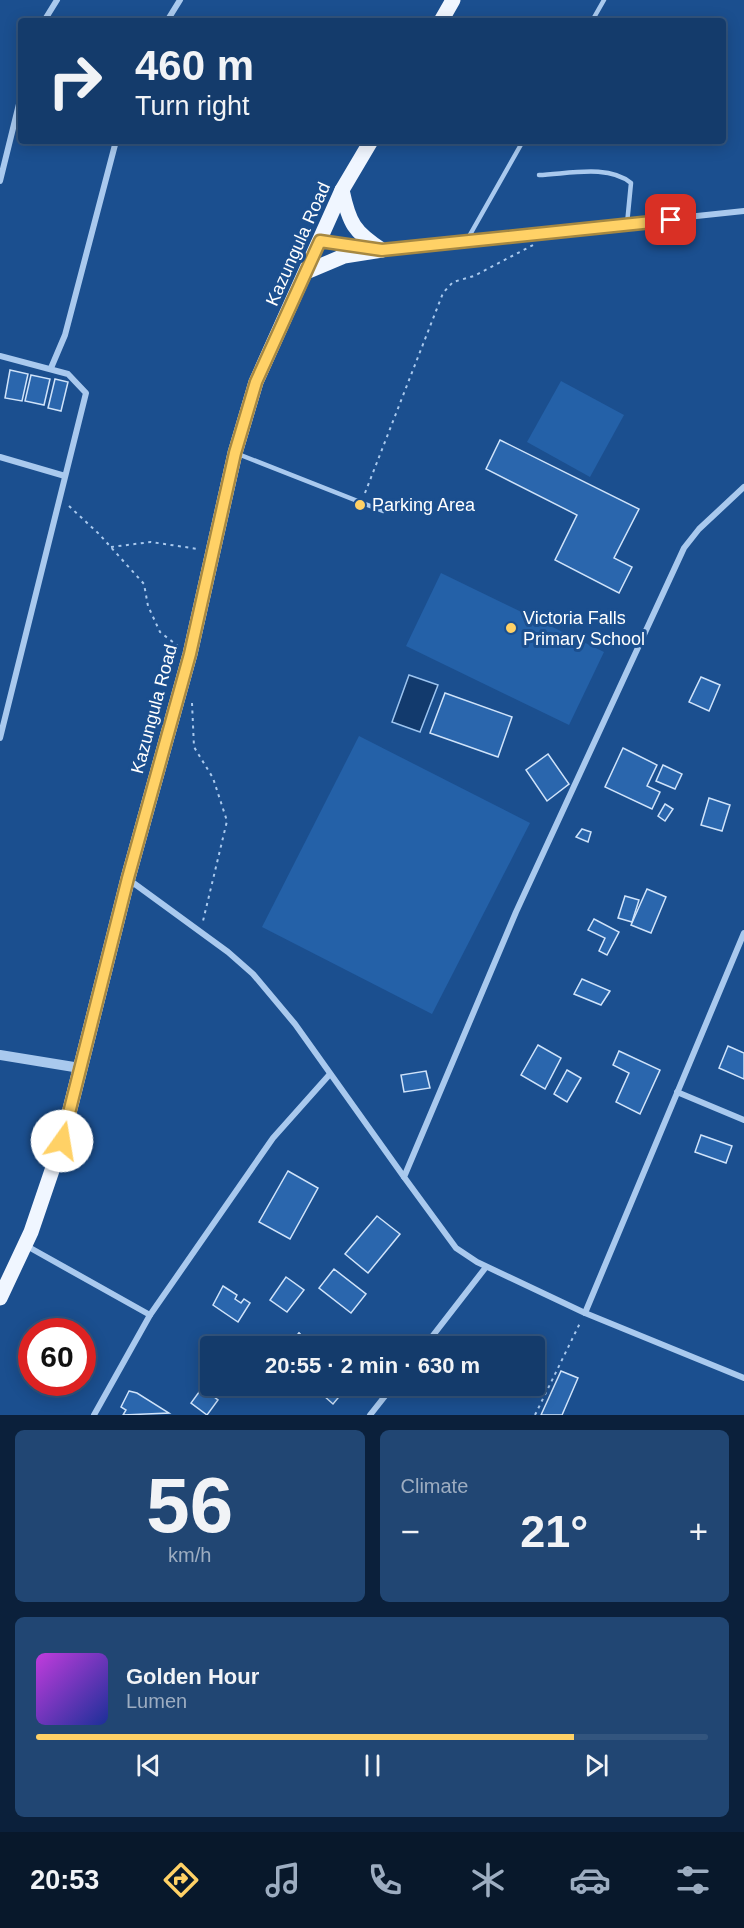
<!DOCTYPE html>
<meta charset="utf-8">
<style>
body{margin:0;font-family:Arial,sans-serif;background:#214673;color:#f1f3f6;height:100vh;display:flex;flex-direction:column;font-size:22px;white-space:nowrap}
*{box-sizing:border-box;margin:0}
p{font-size:20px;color:#9dadc1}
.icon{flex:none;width:33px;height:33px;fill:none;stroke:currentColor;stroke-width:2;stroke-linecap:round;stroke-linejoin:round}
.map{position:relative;height:1415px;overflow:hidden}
.side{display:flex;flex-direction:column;gap:15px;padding:15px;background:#0b203b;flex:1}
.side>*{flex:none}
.banner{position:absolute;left:18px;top:18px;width:708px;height:126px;border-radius:6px;box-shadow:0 3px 15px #0003,0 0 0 2px #33557e;background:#143b6b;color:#f1f3f6;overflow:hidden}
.speed{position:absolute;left:18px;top:1318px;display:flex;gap:12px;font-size:30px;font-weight:700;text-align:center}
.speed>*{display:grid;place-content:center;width:78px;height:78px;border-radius:50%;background:#143b6b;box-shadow:0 3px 15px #0003,0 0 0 2px #33557e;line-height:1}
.speed .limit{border:9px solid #d22;background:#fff;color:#111}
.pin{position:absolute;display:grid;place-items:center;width:51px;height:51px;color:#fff;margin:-26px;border-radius:12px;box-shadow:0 3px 9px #0006}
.me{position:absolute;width:66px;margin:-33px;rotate:13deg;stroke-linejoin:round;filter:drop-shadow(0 0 4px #0008)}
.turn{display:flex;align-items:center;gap:21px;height:126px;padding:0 18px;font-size:27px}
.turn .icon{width:78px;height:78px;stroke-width:2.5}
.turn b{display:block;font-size:42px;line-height:51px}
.big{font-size:45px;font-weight:800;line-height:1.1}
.side .widget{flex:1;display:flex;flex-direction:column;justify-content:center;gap:9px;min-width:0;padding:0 21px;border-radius:9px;background:#214673}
.side .dial{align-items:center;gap:0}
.dial b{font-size:78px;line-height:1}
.song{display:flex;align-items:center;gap:18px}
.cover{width:72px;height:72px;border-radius:9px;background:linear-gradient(135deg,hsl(290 70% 55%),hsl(230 70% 35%))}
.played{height:6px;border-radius:3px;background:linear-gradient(90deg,#ffd166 80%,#33557e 80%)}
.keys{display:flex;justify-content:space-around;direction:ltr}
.heat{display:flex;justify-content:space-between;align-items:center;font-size:33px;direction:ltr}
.side .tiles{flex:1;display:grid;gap:15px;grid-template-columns:1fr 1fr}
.widget:last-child{grid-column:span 2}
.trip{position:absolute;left:200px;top:1336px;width:345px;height:60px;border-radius:6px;background:#143b6b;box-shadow:0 3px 15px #0003,0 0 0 2px #33557e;font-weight:800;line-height:60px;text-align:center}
.tab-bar{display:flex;height:96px;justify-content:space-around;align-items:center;background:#08182b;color:#9dadc1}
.tab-bar .icon{width:42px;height:42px}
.tab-bar .on{color:#ffd166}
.tab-bar b{font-size:27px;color:#f1f3f6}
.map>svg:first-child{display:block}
</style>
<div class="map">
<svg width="744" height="1415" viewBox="0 0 744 1415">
<rect width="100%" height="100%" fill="#1b4f8f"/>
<g fill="#2461a8">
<polygon points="561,381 624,415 590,477 527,442"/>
<polygon points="441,573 604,652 569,725 406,646"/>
<polygon points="359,736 530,823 432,1014 262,927"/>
</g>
<polygon fill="#123a6d" stroke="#9cc4f0" stroke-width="1.5" points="409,675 438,685 420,732 392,722"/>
<g fill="#2a66ad" stroke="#cfe3fa" stroke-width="1.5">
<polygon points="10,370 28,374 22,401 5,398"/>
<polygon points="31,375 50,379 44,405 25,401"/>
<polygon points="55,379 68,382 61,411 48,408"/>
<polygon points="500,440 639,509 614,558 632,567 619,593 555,560 577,515 486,469"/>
<polygon points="701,677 720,685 709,711 689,702"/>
<polygon points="445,693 512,717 498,757 430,733"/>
<polygon points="623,748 657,765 647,786 660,792 652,809 605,787"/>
<polygon points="548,754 569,784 547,801 526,770"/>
<polygon points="663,765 682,774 675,789 656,781"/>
<polygon points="709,798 730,805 722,831 701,825"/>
<polygon points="665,804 673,809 665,821 658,816"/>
<polygon points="582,829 591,832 588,842 576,837"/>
<polygon points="647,889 666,897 651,933 631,925"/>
<polygon points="625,896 639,900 632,922 618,918"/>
<polygon points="594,919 619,932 607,955 599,951 605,938 588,930"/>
<polygon points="582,979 610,991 601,1005 574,994"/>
<polygon points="538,1045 561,1058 545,1089 521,1075"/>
<polygon points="728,1046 744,1053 744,1079 719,1068"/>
<polygon points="619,1051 660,1070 640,1114 616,1102 629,1073 613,1065"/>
<polygon points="567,1070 581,1078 567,1102 554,1094"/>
<polygon points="426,1071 430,1088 404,1092 401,1075"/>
<polygon points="701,1135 732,1146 726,1163 695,1152"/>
<polygon points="288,1171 318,1188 290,1239 259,1222"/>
<polygon points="377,1216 400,1234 368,1273 345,1254"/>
<polygon points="334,1269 366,1294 351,1313 319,1288"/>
<polygon points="286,1277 304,1290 287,1312 270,1300"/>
<polygon points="223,1286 237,1295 235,1299 241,1303 244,1299 250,1303 238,1322 213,1305"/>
<polygon points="299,1333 310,1347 290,1347"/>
<polygon points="299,1333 315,1347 286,1347"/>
<polygon points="561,1371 578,1378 562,1415 541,1415"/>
<polygon points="293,1386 348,1386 333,1404 314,1387 305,1397"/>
<polygon points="202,1388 218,1400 207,1415 191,1403"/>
<polygon points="129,1391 137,1393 169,1413 123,1415 126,1410 121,1407"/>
</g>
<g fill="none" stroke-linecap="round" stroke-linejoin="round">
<g stroke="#a9c9ee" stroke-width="2" stroke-dasharray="3 4.5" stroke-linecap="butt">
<polyline points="365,493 443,293 453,282 474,276 535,244"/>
<polyline points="69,506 99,534 144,584 148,606 160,632 178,646"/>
<polyline points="111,547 151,542 198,549"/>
<polyline points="192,703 194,747 213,778 227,821 203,921"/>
<polyline points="535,1415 581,1321"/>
</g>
<g stroke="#a9c9ee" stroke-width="4.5">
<polyline points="592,21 604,0"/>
<path d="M539,175c29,-1 69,-11 92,8l-4,41"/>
<polyline points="467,240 523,141"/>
<polyline points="238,454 383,511"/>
</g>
<g stroke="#a9c9ee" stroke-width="6">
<polyline points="44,21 57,0"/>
<polyline points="167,21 180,0"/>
<polyline points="0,181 21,96"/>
<polyline points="321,241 365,247"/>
<polyline points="384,249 744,211"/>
<polyline points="0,356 68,374 86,393 0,738"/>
<polyline points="51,368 65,335 116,141"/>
<polyline points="0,457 65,476"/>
<polyline points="744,487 699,529 684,548 516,912 404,1177 456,1248 477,1262 585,1313 744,1378"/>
<polyline points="128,879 228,952 253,974 295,1024 404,1177"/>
<polyline points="677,1092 744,1120"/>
<polyline points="25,1245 150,1315"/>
<polyline points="585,1313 744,933"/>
<polyline points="424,1347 486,1267"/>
<polyline points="94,1415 150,1315 273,1138 330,1074"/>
<polyline points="370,1415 393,1386"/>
</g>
<polyline stroke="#a9c9ee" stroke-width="10" points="0,1055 80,1068"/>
<g stroke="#f0f6ff" stroke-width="15">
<polyline points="441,21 453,0"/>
<path d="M342,190c7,33 12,42 40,60"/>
<polyline points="306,272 344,256 382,250"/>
<polyline points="0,1298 31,1232 62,1141 128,878 190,654 235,453 256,382 342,190 371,141"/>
</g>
</g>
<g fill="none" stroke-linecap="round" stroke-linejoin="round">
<defs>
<polyline id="route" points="62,1141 128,878 190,654 235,453 256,382 320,241 382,250 671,220"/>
</defs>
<use href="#route" stroke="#a68842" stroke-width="15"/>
<use href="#route" stroke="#ffd166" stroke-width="10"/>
</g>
<g fill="#ffd166" stroke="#1b4f8f" stroke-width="2">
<circle cx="360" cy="505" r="6"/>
<circle cx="511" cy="628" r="6"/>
</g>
<g text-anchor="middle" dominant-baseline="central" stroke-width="6" stroke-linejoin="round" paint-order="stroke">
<g font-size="18" fill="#fff" stroke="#1b4f8f">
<text transform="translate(298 244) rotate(-66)">Kazungula Road</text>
<text transform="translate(154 709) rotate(-75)">Kazungula Road</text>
</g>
<g font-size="18" fill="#fff" stroke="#1b4f8f" text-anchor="start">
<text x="372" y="505">Parking Area</text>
<text x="523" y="618">Victoria Falls<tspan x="523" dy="21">Primary School</tspan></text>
</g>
</g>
</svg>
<div class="speed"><div class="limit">60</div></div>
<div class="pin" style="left:671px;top:220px;background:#d93025"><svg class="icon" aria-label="arrive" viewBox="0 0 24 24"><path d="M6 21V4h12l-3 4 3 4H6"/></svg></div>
<svg class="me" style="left:62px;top:1141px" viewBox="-20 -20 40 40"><circle r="19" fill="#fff"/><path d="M0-13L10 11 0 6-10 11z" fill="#ffd166"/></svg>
<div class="trip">20:55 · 2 min · 630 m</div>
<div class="banner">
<div class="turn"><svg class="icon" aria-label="right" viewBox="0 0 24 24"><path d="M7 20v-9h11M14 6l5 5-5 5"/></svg><div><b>460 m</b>Turn right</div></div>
</div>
</div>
<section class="side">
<div class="tiles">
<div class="widget dial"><b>56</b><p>km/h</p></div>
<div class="widget"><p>Climate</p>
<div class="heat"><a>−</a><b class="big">21°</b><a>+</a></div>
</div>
<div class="widget">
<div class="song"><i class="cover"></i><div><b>Golden Hour</b><p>Lumen</p></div></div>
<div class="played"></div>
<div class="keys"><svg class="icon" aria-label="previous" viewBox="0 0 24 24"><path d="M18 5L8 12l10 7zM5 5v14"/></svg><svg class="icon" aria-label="pause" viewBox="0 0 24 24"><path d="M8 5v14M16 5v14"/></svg><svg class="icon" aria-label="next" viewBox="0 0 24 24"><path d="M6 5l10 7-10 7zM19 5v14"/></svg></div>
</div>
</div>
</section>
<nav class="tab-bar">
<b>20:53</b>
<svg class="icon on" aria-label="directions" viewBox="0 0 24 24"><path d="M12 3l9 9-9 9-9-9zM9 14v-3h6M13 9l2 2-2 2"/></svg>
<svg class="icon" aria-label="music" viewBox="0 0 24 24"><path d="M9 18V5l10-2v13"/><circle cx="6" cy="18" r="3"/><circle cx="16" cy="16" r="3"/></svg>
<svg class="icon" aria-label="phone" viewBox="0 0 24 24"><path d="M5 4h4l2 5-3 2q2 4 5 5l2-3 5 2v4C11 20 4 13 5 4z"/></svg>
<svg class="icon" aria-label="climate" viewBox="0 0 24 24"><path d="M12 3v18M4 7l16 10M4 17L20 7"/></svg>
<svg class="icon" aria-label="car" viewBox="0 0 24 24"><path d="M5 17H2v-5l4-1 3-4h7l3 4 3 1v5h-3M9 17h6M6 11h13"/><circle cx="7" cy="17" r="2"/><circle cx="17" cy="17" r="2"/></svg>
<svg class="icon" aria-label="filters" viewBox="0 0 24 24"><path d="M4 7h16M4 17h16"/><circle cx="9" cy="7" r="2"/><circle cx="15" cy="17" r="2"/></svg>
</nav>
